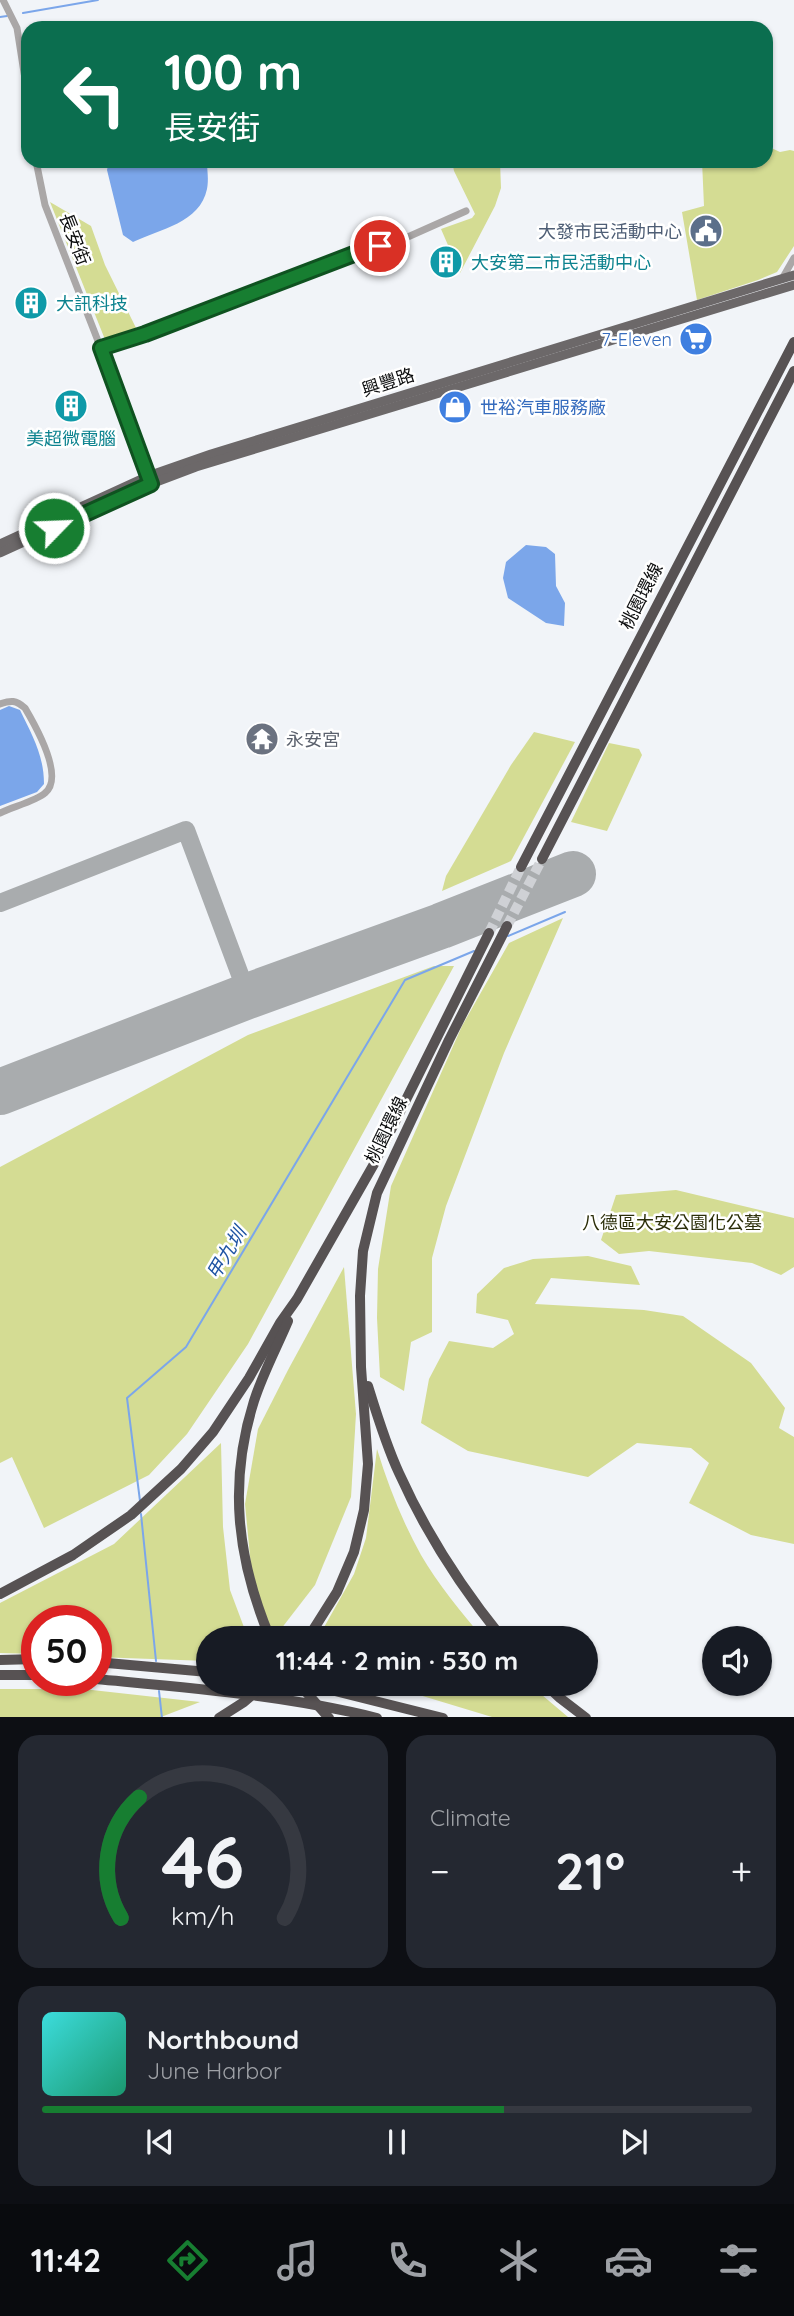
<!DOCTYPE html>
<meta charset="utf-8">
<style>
body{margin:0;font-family:Quicksand,"Noto Sans TC",sans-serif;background:#242831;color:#f1f3f6;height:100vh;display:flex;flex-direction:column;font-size:26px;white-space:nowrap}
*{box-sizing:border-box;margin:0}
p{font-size:23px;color:#9ea1a6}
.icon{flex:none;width:38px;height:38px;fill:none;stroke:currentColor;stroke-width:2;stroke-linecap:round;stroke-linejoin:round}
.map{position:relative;height:1717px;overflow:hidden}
.side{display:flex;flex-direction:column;gap:18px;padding:18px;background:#0d0f14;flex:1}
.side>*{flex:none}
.top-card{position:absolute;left:21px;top:21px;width:752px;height:147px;border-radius:21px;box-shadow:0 2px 5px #0004;background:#0b6e4f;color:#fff;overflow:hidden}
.fabs{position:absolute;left:702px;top:1626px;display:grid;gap:14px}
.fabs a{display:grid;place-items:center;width:70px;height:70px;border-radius:50%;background:#171b24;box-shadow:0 2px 5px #0004;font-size:35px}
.speed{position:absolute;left:21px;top:1605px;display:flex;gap:14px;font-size:35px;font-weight:700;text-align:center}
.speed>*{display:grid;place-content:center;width:91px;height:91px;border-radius:50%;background:#171b24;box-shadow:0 2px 5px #0004;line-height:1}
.speed .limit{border:10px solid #d22;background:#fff;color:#111}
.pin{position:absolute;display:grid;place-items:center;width:60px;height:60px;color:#fff;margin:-30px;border:4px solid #fff;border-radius:50%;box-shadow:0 2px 7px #0007}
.me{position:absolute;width:77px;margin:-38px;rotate:66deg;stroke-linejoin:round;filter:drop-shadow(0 0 5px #0008)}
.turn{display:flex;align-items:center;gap:24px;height:147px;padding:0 28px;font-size:32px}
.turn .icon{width:91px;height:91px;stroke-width:2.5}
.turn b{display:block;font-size:49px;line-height:60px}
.big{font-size:52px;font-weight:800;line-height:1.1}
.side .card{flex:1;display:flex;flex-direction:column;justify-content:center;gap:10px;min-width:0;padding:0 24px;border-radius:21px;background:#242831}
.side .dial{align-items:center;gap:0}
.dial svg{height:182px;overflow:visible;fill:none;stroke:#363941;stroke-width:7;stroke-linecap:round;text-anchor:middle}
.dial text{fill:#f1f3f6;stroke:none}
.song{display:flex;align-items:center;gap:21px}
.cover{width:84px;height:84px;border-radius:10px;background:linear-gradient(135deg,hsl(180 70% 55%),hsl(160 70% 35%))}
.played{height:7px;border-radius:4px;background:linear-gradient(90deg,#177e31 65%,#363941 65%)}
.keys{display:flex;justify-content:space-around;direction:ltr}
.heat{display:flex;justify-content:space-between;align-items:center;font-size:38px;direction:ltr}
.side .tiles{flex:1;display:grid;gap:18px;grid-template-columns:1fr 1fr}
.card:last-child{grid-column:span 2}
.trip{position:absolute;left:196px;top:1626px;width:402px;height:70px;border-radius:35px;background:#171b24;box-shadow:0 2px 5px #0004;font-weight:800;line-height:70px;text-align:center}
.menu{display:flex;height:112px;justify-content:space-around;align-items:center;background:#090b0e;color:#9ea1a6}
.menu .icon{width:49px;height:49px}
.menu .current{color:#177e31}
.menu b{font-size:32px;color:#f1f3f6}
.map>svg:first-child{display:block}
</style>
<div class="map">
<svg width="794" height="1718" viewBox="0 0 794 1718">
<rect width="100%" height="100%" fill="#f1f4f8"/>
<g fill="#d4dc93">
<polygon points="767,146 780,152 790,150 794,151 794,246 777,272 758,280 697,300 682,212 704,206 702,161 766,161"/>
<polygon points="452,161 500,161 501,188 495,206 460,273 441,229 472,218 475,214 454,171"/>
<polygon points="50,202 91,226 105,265 138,332 106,342"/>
<polygon points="534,732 575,742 511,861 442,891 446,876 511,765"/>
<polygon points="609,743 639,749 642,755 607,831 571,822"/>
<polygon points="563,918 504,1053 446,1206 432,1258 432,1332 411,1342 404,1391 380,1377 377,1318 378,1269 391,1186 462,1026 509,943"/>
<polygon points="434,966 454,966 248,1344 187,1434 149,1475 44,1528 12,1457 0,1463 0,1167 248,1035"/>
<polygon points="676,1190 794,1218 794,1267 781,1275 752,1263 649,1251 619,1254 601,1240 616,1195"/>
<polygon points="588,1256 631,1266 640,1285 551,1278 535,1304 644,1310 683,1316 751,1363 785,1408 779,1428 794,1437 794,1544 751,1535 689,1503 709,1463 691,1448 637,1443 588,1477 468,1451 421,1423 429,1379 449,1341 493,1348 514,1334 508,1320 476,1313 477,1294 504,1268 533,1259"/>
<polygon points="344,1267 356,1414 351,1497 315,1585 274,1638 254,1598 245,1504 258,1429 288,1370"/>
<polygon points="221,1443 223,1527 230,1590 248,1638 208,1638 208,1661 96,1657 96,1620 37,1620 37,1654 0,1653 0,1603 114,1544"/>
<path d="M377,1449c11,36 25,72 44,106 16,28 41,58 62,83h-165l36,-64 12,-36z"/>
<polygon points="360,1684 529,1684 568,1717 492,1717 416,1694"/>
<polygon points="0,1689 83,1689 200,1702 161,1717 0,1717"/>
</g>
<g fill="#7ba6ea">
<path d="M109,161h38l8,7 4,-7h48c0,9 2,19 0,28 -7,34 -47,40 -74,53l-10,-7 -16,-65z"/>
<polygon points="526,545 546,547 555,554 556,586 565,603 564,626 546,623 508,598 503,578 506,562"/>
<path d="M9,706l11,4c12,25 24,45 24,74l-7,8 -37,14v-96z"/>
</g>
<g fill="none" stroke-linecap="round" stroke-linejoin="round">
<g stroke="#7ba6ea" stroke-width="2">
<polyline points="23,13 98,0"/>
<polyline points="0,17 7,16"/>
<polyline points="508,936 565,912"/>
<polyline points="140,1501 127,1398 186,1347 405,980 474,951"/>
<polyline points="141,1514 156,1661"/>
<polyline points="159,1691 162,1718"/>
</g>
<polyline stroke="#a9acae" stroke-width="18" points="0,903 186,830 248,996"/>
<polyline stroke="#a9acae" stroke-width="46" points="0,1092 248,996 441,926 573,874"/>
<g stroke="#cfd1d5" stroke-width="10" stroke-dasharray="10 5" stroke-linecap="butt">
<polyline points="507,926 542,859"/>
<polyline points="489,933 521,867"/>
</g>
<g stroke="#aaa7a7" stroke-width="7">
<polyline points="3,0 17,28 28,98"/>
<polyline points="36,161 45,205 137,441 149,480"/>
<polyline points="782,279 794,258"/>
<polyline points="101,348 145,334 359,252 401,240 466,211"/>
<path d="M0,704c11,-4 16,-4 25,4 10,17 40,69 20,85 -9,8 -33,14 -45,20"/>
</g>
<g stroke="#6c6869" stroke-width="9">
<polyline points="0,544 148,476 211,454 794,275"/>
<polyline points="0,553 151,484 196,467 794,285"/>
</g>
<g stroke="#575253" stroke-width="10">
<polyline points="542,859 794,371"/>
<polyline points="521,867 794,342"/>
<path d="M368,1386c9,29 18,59 31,87 27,60 62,114 103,165"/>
<polyline points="0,1594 73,1555 131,1515 181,1469 213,1432 249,1378 280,1323 297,1299 374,1164 489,933"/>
<path d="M270,1638c-33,-79 -42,-155 -16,-237 9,-28 23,-54 34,-80"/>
<polyline points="308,1638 337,1592 354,1552 364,1510 368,1464 361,1367 360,1296 363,1251 377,1193 449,1040 507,926"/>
<polyline points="0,1660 37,1659"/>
<polyline points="96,1662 208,1672"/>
<polyline points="0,1675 37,1675"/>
<path d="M96,1679c95,9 188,16 281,39"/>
<polyline points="290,1684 327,1689 443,1718"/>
<polyline points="545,1684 560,1698 586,1718"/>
</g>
<g stroke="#575253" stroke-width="10">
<polyline points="299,1684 329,1718"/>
<polyline points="219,1718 244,1702 265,1684"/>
</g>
</g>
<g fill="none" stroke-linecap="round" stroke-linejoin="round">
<defs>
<polyline id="route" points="54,528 151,484 101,348 145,334 359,252 380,246"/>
</defs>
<use href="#route" stroke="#0f5220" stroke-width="18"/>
<use href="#route" stroke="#177e31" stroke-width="12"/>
</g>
<defs>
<symbol id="civic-disc" viewBox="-11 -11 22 22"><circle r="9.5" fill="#5c6f8a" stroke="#fff"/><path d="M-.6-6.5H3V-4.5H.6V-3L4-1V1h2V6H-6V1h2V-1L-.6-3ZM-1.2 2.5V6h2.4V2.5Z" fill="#fff"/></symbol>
<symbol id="building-disc" viewBox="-11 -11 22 22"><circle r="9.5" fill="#0f9aa8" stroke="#fff"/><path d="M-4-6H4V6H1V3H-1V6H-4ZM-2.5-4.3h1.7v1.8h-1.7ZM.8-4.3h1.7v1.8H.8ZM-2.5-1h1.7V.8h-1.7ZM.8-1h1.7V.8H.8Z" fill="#fff"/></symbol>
<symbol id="supermarket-disc" viewBox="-11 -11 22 22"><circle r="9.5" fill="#3f7fe0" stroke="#fff"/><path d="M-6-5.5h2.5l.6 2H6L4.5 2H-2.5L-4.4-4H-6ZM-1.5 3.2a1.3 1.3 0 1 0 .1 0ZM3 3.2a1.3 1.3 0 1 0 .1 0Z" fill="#fff"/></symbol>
<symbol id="shop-disc" viewBox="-11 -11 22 22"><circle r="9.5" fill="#3f7fe0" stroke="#fff"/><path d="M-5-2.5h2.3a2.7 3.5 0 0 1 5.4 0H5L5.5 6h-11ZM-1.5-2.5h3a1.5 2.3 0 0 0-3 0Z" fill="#fff"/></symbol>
<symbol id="temple-disc" viewBox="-11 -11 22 22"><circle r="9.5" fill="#6b7280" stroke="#fff"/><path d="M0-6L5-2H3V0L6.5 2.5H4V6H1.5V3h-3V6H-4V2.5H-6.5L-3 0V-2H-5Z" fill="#fff"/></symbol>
</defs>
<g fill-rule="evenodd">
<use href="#civic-disc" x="687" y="212" width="38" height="38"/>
<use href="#building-disc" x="427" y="243" width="38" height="38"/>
<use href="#building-disc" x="12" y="284" width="38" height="38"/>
<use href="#supermarket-disc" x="677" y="320" width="38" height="38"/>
<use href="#building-disc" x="52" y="387" width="38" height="38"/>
<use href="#shop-disc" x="436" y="388" width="38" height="38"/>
<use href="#temple-disc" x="243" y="720" width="38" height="38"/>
</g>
<g text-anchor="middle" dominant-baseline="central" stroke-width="5" stroke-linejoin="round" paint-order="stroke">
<g font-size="18" fill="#4e5e75" stroke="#fff" text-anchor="end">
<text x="682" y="231">大發市民活動中心</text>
</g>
<g font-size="18" fill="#0c0d0e" stroke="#fff">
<text transform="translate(75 239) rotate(69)">長安街</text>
<text transform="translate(388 382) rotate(-18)">興豐路</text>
<text transform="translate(641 596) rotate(-63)">桃園環線</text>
<text transform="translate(386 1130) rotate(-64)">桃園環線</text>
</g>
<g font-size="18" fill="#0d838f" stroke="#fff" text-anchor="start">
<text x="471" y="262">大安第二市民活動中心</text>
<text x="56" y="303">大訊科技</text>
<text x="71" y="438" text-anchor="middle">美超微電腦</text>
</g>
<g font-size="18" fill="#366cbe" stroke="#fff" text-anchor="end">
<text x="672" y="339">7-Eleven</text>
<text x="480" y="407" text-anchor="start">世裕汽車服務廠</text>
</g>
<g font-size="18" fill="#5b616d" stroke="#fff" text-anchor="start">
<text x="286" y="739">永安宮</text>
</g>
<g font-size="18" fill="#2c2f0a" stroke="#fff">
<text x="672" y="1222">八德區大安公園化公墓</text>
</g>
<g font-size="19" font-style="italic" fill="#1f54a3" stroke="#fff">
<text transform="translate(226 1253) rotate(-59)">甲九圳</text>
</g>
</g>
</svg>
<div class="fabs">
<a><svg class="icon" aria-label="sound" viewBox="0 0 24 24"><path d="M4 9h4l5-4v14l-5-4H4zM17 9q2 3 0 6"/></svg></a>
</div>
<div class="speed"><div class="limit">50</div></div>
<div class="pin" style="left:380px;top:246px;background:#d93025"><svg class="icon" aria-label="arrive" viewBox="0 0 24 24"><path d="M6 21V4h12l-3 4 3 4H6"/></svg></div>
<svg class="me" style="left:54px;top:528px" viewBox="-20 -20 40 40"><circle r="17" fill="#177e31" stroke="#fff" stroke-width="3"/><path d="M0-11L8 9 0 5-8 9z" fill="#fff"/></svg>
<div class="trip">11:44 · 2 min · 530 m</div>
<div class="top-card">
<div class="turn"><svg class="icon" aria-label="left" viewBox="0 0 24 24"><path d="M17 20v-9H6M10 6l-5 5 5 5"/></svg><div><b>100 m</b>長安街</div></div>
</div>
</div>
<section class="side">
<div class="tiles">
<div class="card dial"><svg viewBox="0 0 100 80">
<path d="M14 69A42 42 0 1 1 86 69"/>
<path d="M14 69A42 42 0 0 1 22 16" stroke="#177e31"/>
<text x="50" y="56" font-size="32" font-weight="700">46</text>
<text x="50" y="72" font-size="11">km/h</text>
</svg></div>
<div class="card"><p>Climate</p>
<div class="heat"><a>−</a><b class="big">21°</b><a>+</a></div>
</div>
<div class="card">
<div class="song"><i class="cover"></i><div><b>Northbound</b><p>June Harbor</p></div></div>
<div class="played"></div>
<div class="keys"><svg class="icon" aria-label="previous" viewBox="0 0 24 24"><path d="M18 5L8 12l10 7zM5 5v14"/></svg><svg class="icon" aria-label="pause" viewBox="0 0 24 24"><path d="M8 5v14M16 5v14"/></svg><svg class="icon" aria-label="next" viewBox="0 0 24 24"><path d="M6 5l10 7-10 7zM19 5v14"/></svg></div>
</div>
</div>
</section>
<nav class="menu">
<b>11:42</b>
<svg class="icon current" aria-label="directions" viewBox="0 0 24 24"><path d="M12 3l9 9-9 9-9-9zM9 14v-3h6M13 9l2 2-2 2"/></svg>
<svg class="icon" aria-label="music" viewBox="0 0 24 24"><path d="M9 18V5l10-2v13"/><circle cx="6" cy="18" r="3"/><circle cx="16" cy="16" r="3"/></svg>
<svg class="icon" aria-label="phone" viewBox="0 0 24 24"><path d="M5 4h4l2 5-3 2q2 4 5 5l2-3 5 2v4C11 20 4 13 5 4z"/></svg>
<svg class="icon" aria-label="climate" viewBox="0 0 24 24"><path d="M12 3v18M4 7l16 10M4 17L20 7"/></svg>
<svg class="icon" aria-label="car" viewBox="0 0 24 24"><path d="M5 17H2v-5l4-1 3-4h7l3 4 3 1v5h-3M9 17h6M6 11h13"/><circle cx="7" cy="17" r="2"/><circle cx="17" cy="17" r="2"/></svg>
<svg class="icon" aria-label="filters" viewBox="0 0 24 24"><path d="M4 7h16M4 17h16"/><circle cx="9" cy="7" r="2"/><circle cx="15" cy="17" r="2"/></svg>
</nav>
